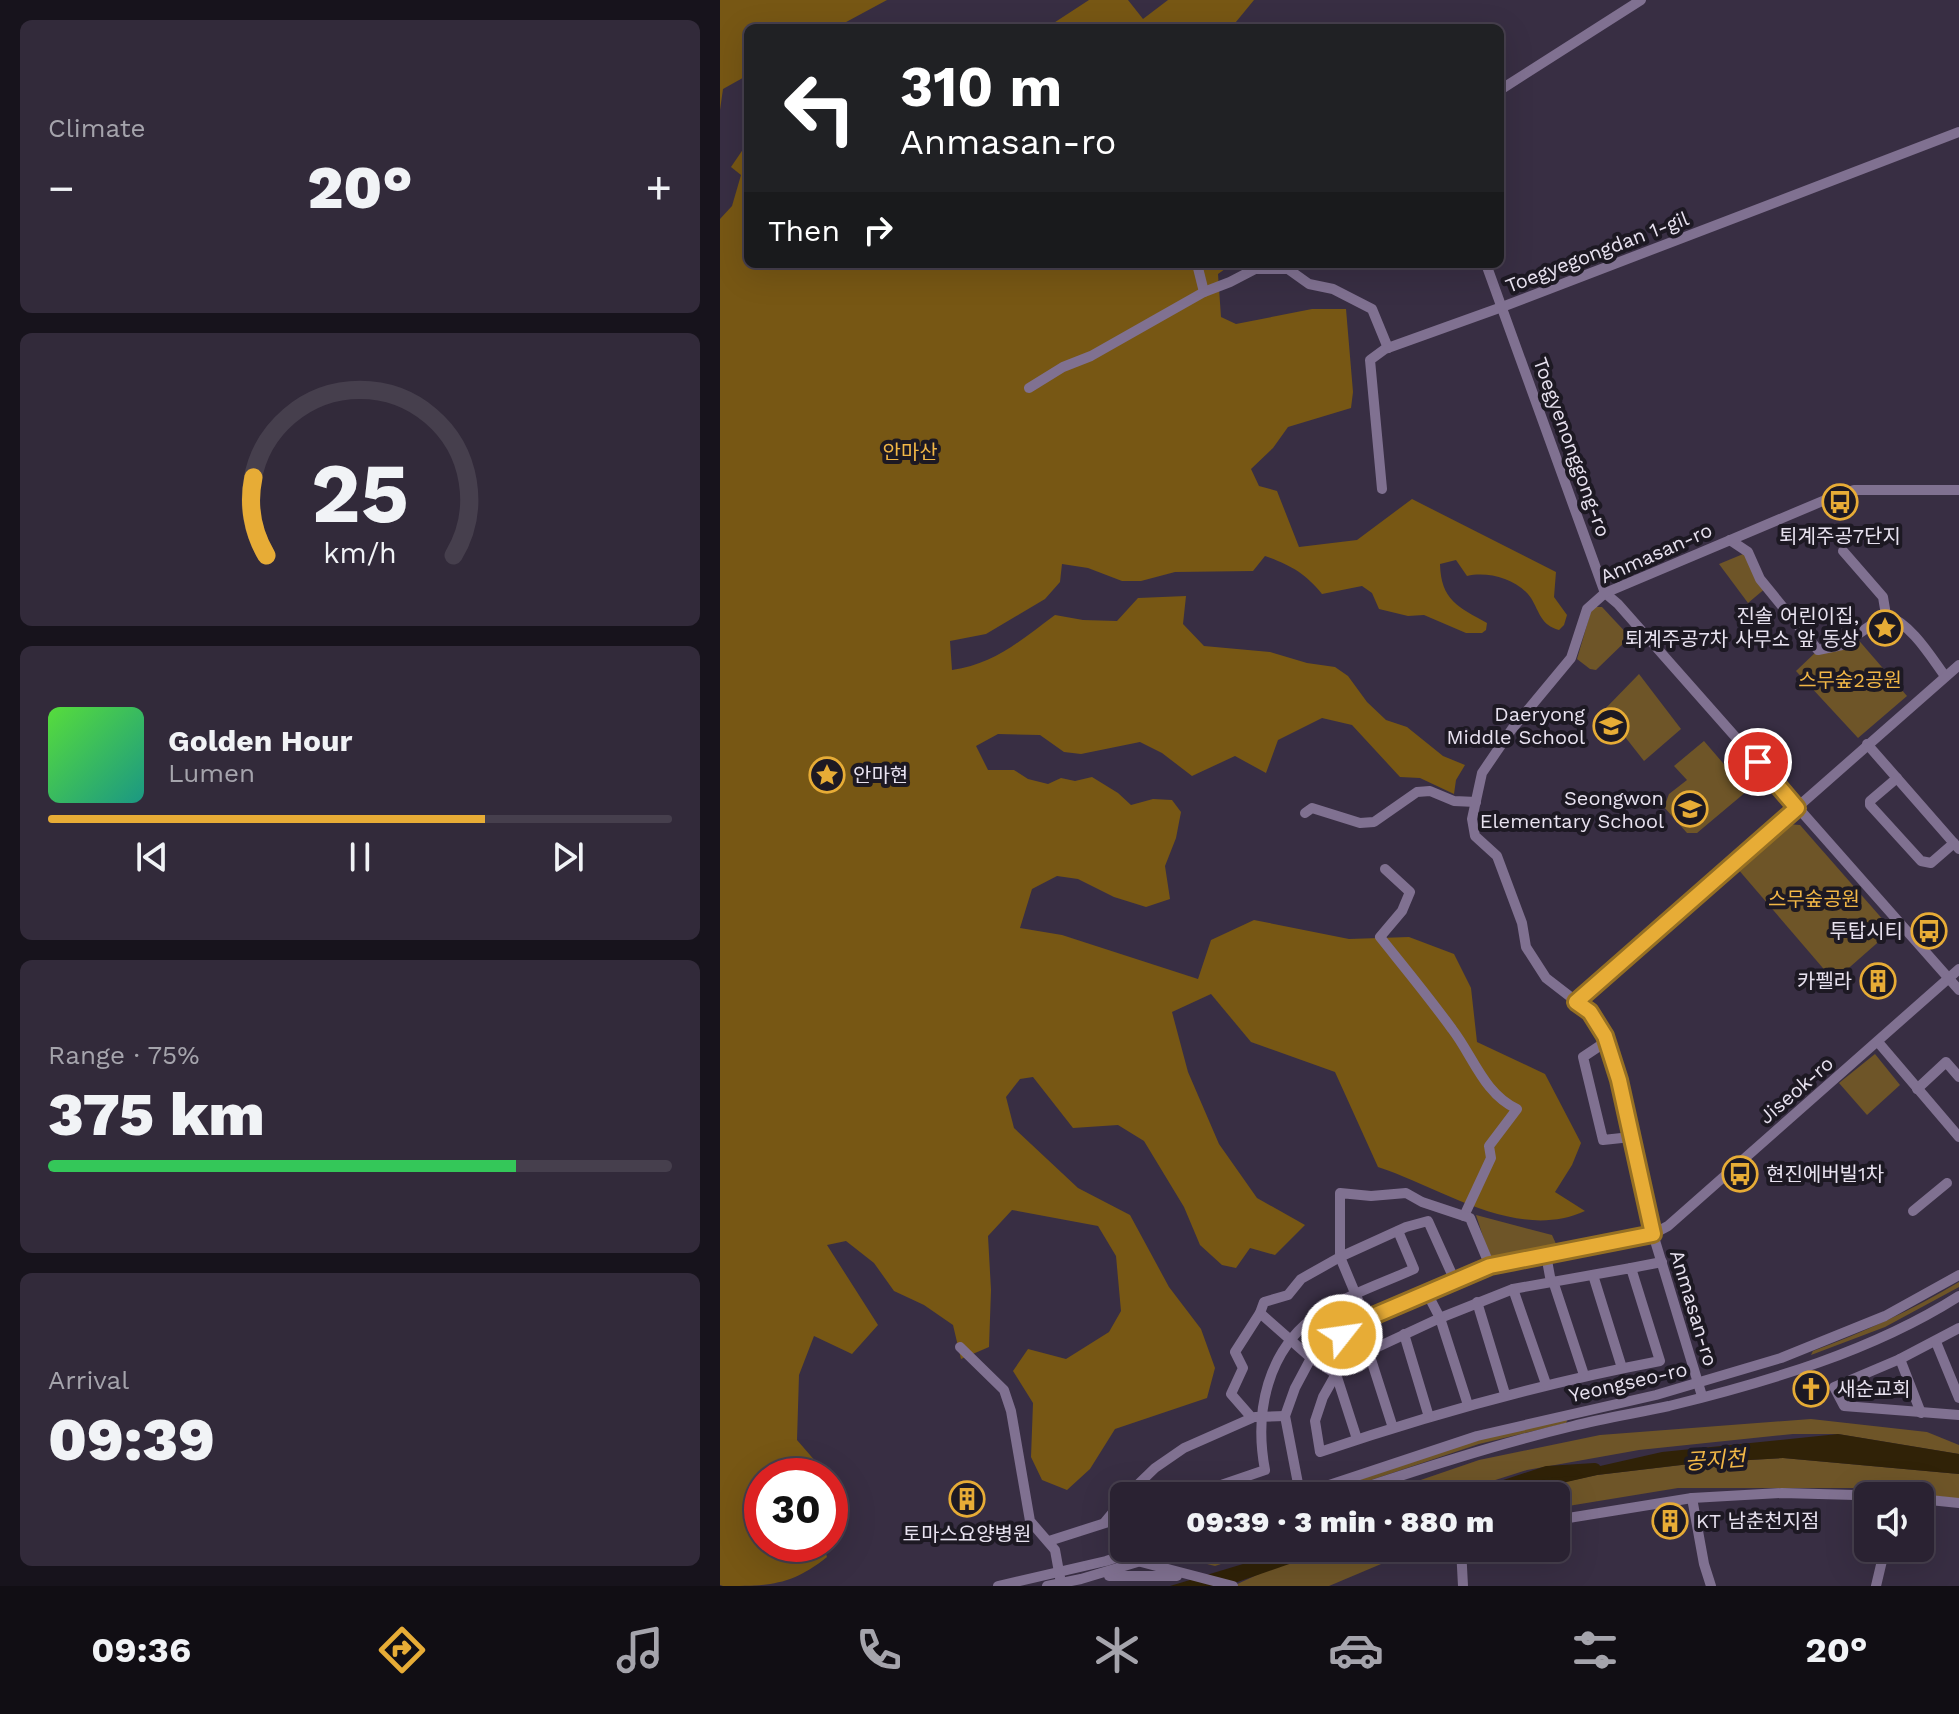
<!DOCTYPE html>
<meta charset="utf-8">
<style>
body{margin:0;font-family:"Work Sans","Noto Sans KR",sans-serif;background:#322a3a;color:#f1f3f6;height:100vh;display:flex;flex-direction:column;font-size:30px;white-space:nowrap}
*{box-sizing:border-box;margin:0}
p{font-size:26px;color:#a5a4ac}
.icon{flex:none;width:44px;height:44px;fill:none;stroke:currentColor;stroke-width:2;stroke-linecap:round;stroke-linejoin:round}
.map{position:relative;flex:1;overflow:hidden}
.drawer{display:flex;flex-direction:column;gap:20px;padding:20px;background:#17131c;width:720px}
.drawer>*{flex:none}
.banner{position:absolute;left:24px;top:24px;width:760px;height:244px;border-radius:12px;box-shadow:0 8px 32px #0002,0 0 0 2px #463f4d;background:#202124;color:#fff;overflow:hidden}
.fabs{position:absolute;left:1134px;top:1482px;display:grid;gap:16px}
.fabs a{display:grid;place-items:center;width:80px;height:80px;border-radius:12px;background:#2a2232;box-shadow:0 8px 32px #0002,0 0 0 2px #463f4d;font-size:40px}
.speed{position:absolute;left:24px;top:1458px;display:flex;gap:16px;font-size:40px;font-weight:700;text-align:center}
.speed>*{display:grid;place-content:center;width:104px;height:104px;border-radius:50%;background:#2a2232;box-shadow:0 8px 32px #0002,0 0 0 2px #463f4d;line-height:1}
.speed .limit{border:12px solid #d22;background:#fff;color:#111}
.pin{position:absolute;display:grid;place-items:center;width:68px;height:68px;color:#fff;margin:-34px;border:4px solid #fff;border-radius:50%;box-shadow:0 2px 8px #0007}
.me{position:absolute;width:88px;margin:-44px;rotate:60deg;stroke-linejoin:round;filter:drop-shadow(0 0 6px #0008)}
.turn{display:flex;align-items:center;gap:28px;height:168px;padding:0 24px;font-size:36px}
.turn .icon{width:104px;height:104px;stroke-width:2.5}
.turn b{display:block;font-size:56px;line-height:68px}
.then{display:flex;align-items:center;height:76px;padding:0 24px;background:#0003;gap:16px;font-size:30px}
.big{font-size:60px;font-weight:800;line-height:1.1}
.drawer .tile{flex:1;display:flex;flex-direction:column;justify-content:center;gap:12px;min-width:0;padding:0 28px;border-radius:12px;background:#322a3a}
.drawer .dial{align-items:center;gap:0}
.dial svg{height:208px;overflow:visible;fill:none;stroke:#463f4d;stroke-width:7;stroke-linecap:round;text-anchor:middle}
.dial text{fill:#f1f3f6;stroke:none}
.song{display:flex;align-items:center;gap:24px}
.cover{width:96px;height:96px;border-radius:12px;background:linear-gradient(135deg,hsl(110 70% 55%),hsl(170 70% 35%))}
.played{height:8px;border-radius:4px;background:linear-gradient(90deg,#e7ac36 70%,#463f4d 70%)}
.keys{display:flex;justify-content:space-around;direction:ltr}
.heat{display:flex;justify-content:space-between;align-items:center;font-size:44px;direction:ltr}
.charge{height:12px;border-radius:6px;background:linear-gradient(90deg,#34c759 75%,#463f4d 0)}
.trip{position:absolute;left:390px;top:1482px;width:460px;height:80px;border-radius:12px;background:#2a2232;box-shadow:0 8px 32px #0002,0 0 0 2px #463f4d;font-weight:800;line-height:80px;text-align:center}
.dock{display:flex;height:128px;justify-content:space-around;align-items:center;background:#110e14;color:#a5a4ac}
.dock .icon{width:56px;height:56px}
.dock .active{color:#e7ac36}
.dock b{font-size:36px;color:#f1f3f6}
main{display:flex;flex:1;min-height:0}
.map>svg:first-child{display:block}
</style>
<main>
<section class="drawer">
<div class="tile"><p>Climate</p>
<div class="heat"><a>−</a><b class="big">20°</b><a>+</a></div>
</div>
<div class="tile dial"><svg viewBox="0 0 100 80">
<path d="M14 69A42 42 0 1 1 86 69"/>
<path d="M14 69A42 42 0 0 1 9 39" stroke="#e7ac36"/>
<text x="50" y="56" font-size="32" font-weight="700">25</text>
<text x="50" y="72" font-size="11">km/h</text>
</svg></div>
<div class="tile">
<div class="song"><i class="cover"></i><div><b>Golden Hour</b><p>Lumen</p></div></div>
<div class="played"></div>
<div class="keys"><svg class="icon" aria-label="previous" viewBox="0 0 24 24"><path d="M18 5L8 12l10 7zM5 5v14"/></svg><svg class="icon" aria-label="pause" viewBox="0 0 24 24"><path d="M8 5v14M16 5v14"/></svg><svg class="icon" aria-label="next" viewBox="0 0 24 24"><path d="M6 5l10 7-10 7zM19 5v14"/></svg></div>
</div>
<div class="tile"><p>Range · 75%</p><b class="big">375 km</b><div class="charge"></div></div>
<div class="tile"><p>Arrival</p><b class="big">09:39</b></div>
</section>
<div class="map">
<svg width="1239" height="1586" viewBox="0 0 1239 1586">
<rect width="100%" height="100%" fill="#382e43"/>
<g fill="#6e5528">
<polygon points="1028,552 1047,587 1028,603 999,564"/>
<polygon points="876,607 882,607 910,637 876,670 870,669 857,659 871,611"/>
<polygon points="1135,636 1187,696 1138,738 1076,671 1098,650"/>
<polygon points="919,674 961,729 924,761 884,710"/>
<polygon points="984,741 1027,791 977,833 967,833 944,807 949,794 967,780 954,766"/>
<polygon points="1067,824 1080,825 1172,930 1114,981 1017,868"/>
<polygon points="1155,1054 1180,1085 1147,1115 1119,1083"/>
<polygon points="756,1215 832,1235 837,1246 770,1258"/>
<path d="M1239,1282v5l-74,40 -74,28 2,-4c51,-19 99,-41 146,-69z"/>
<polygon points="848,1419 846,1423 759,1444 603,1496 590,1496 758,1440"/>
<polygon points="1091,1419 1207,1432 1239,1445 1239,1454 1118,1434 1073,1434 919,1450 807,1470 725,1496 654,1496 759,1460 880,1435"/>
<polygon points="1063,1458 1239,1474 1239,1499 1156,1488 958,1488 836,1508 836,1496 781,1496 877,1475 978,1463"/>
<polygon points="498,1548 549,1548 495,1566 475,1561 479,1554"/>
<polygon points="595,1548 699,1548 609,1586 513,1586"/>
</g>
<g fill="#775714">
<polygon points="0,0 167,0 115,28 28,28 28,75 3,89 0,110"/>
<polygon points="369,0 408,0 423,19 448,0 534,0 511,28 326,28"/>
<path d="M28,142v122h484l-14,10 3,43 15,7 76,-15h34l7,83 -2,16 -63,19 -15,21 -22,21 8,17 18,5 22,56 58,-7 55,-41 144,73 -2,25 13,18 -3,10 -5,5c-18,-5 -19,-17 -28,-32 -13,-19 -43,-27 -64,-22l-11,-16 -16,4c1,36 18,43 47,59l-1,7 -4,3h-16l-42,-18 -16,1 -29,-7 -7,-16 -10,-7 -40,8c-17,-21 -32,-29 -57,-38l-12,15 -78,1 -34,9h-19l-34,-13 -26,-4 -2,18 -15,17 -59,35 -36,7 2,29c43,-6 69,-30 103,-55l28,5 34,1 21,-23 48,-2 -3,28 21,22 66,6 37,11 28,4 13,9 19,26 19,18 21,7 36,29 22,9 -9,15 -2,14 -34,-16 -20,-1 -48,-52 -30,-7 -44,22 -12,33 -31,-17 -43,20 -30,-23 -22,-11 -59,12 -17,-2 -24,-17 -42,-1 -22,12 12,24h26l14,9 20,5 13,-6 14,3 17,-4 26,16 13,12 22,-6 19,1 9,12 -5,26 -11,28 5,33 -24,8 -32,-10 -36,-18 -21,-3 -25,13 -12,39 42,7 136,44 13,-39 43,-20 95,19 60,-2 45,17 17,34 6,54 68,32 36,69 -9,22 -17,27 30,19c-68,31 -143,-23 -207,-44l-43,-95 -84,-30 -40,-48 -39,18 16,60 31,72 38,54 48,27 -30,30 -25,-7 -14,20 -14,-3 -22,-20 -16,-38 -40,-66 -26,-16 -45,3 -40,-51 -13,2 -14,18 8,31 64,60 52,27 39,72 32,42 14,39 -8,30 -92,31 -25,40 -23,21 -25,-10 -11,-23 2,-54 -20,-32 15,-22 38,10 43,-27 12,-21 -5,-55 -18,-30 -86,-16 -24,26 3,54 -2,57 -28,12 -8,-34 -29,-20 -30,-14 -20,-28 -28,-22 -19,4 51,80 -26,29 -38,-18 -15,39 -2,65 26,30 -1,6h-60v68h61l4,13c-36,29 -59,29 -104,29l-3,-1v-1366l12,-13 9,-31 -10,-8z"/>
</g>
<g fill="#302207">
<polygon points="1118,1434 1239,1454 1239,1474 1063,1458 978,1463 877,1475 785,1496 747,1496 942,1452"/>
<polygon points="576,1548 615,1548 506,1586 450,1586"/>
</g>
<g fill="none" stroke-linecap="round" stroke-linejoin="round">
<polyline stroke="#302207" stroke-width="12" points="754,1496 827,1472 875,1469"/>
<g stroke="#807191" stroke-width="10">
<polyline points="780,90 921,0"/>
<polyline points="477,264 484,292"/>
<polyline points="766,264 885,593 898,604 1239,990"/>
<polyline points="309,388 343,367 371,356 484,292 510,282 535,269 568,269 589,284 613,289 652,309 668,348"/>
<polyline points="662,489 650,360 665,349 782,307 1239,132"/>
<polyline points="1010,540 1028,552 1040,579 1098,650 1122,645 1166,615"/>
<path d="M1123,551l40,46 3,18c26,10 43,39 59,61"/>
<polyline points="1147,744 1239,849"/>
<polyline points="1177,778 1150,801 1150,805 1201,861 1211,863 1234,843"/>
<polyline points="585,813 592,808 640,823 654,822 697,792 710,791 734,801 756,802"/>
<path d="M665,869l25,23 -8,19 -22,26c24,30 49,60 72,92 21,27 32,65 65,80l-28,37 2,12 -27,58"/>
<polyline points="856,1002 1239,665"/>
<polyline points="887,1041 863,1057 883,1140 911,1137"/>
<polyline points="1158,1042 1239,1137"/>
<polyline points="1197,1089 1226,1062 1239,1077"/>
<polyline points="1193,1211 1227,1183"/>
<polyline points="826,1255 831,1282"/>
<path d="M911,1268l29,93c-116,22 -228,53 -340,91l-5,-31 8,-24 13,-23 18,-16 86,-40 73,-29z"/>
<polyline points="911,1268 942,1262"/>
<polyline points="873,1275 902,1368"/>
<polyline points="833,1281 864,1375"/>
<polyline points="793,1289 826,1384"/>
<polyline points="707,1293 720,1318 748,1405"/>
<polyline points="757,1302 785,1394"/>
<polyline points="540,1313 591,1358 616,1374 637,1439"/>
<polyline points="646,1319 620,1257 620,1193 651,1196 686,1193 702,1202 750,1218 770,1266"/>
<polyline points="1239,1328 1180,1359 1114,1387 1124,1406 1239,1415"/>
<polyline points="684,1334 709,1417"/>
<polyline points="1216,1342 1239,1398"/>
<polyline points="240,1347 284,1390 291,1411 310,1521 335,1550 341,1583"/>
<polyline points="648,1350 673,1428"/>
<polyline points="1180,1359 1201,1413"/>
<polyline points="982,1396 933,1234 899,1080 885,1036 870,1012 826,978 806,947 802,923 777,856 755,836 752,819 762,773 792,729 851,658 867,609 885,593 1105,500 1134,490 1239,490"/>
<polyline points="535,1417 565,1416"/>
<polyline points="580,1494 565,1416 575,1388 591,1358 598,1350 646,1319 770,1266 933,1234 948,1226 1239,969"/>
<polyline points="406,1496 435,1468 464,1448 532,1418 511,1394 523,1368 515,1352 540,1313 544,1302 568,1295 581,1279 620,1257 686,1227 708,1221 735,1281"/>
<path d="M469,1496l76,-26c-11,-58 2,-120 53,-156 29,-19 65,-31 96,-45l-16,-38"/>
<polyline points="576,1496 757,1436 936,1395 1061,1358 1165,1316 1239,1275"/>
<path d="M619,1496c78,-26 155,-51 234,-70 32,-8 64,-13 96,-20 98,-24 204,-55 290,-110"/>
<polyline points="972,1498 984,1564 991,1586"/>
<polyline points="1200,1499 1239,1503"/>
<polyline points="836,1520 972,1498 1062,1493 1172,1496"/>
<polyline points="385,1522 404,1499"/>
<polyline points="329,1541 404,1517"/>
<polyline points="741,1548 743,1586"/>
<polyline points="421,1562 513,1586"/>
<polyline points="389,1576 457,1576"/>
<polyline points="278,1586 386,1561 425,1548"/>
<polyline points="327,1586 361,1579 464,1548"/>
<polyline points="1156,1586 1165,1548"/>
</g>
</g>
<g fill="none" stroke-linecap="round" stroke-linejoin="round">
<defs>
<polyline id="route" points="622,1335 646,1319 770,1266 933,1234 899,1080 885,1036 870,1012 856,1002 1077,808 1038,762"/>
</defs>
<use href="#route" stroke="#967023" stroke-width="20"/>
<use href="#route" stroke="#e7ac36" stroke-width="14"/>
</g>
<defs>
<symbol id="bus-ring" viewBox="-11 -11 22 22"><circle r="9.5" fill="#1d1923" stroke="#e7ac36" stroke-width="1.5"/><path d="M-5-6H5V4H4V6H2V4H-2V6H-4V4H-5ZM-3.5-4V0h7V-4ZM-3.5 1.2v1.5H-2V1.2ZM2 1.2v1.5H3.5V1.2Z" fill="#e7ac36"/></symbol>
<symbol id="sight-ring" viewBox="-11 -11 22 22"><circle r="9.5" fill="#1d1923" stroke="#e7ac36" stroke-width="1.5"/><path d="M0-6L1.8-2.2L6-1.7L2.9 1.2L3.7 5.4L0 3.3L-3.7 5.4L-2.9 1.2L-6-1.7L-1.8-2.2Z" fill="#e7ac36"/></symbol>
<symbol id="school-ring" viewBox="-11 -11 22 22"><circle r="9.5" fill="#1d1923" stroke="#e7ac36" stroke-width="1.5"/><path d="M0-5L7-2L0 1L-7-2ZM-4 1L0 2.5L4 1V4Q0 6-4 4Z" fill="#e7ac36"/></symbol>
<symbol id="building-ring" viewBox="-11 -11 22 22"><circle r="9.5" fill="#1d1923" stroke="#e7ac36" stroke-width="1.5"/><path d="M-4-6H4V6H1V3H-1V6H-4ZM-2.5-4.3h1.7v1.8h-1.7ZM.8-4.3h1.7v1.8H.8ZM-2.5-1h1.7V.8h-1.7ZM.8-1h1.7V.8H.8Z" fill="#e7ac36"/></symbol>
<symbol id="church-ring" viewBox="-11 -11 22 22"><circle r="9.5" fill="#1d1923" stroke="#e7ac36" stroke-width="1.5"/><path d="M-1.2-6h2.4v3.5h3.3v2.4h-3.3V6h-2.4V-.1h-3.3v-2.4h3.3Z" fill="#e7ac36"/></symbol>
</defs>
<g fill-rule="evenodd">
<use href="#bus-ring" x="1100" y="482" width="40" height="40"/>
<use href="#sight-ring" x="1145" y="608" width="40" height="40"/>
<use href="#school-ring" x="871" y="706" width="40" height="40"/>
<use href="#sight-ring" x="87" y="755" width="40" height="40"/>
<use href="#school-ring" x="950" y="789" width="40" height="40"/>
<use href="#bus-ring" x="1189" y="911" width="40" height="40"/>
<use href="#building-ring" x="1138" y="961" width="40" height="40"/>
<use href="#bus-ring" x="1000" y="1154" width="40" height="40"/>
<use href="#church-ring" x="1071" y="1369" width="40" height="40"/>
<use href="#building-ring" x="227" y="1479" width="40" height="40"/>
<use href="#building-ring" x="930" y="1501" width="40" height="40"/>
</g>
<g text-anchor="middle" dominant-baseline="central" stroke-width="8" stroke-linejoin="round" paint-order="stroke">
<g font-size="20" fill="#e8e2f0" stroke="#1d1923">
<text transform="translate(877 252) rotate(-21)">Toegyegongdan 1-gil</text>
<text transform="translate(852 447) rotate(70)">Toegyenonggong-ro</text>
<text transform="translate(936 553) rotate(-24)">Anmasan-ro</text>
<text transform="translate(1076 1090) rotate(-41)">Jiseok-ro</text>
<text transform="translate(974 1308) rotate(73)">Anmasan-ro</text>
<text transform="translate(908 1382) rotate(-13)">Yeongseo-ro</text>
</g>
<g font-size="20" fill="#f2b746" stroke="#1d1923">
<text x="190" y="452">안마산</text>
<text x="1130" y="680">스무숲2공원</text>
<text x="1094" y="899">스무숲공원</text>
</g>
<g font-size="20" fill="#e8e2f0" stroke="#1d1923" text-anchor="end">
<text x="1120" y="536" text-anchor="middle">퇴계주공7단지</text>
<text x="1139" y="616">진솔 어린이집,<tspan x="1139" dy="23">퇴계주공7차 사무소 앞 동상</tspan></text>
<text x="865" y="714">Daeryong<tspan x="865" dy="23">Middle School</tspan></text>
<text x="133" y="775" text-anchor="start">안마현</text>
<text x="944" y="798">Seongwon<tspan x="944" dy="23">Elementary School</tspan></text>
<text x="1183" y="931">투탑시티</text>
<text x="1132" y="981">카펠라</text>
<text x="1046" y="1174" text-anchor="start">현진에버빌1차</text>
<text x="1117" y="1389" text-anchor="start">새순교회</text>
<text x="976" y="1521" text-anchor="start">KT 남춘천지점</text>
<text x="247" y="1534" text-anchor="middle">토마스요양병원</text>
</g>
<g font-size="22" font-style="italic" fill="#f3b847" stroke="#1d1923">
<text transform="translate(995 1460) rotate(-4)">공지천</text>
</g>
</g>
</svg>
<div class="fabs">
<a><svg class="icon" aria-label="sound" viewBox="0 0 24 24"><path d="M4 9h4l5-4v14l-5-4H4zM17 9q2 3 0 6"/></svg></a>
</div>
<div class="speed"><div class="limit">30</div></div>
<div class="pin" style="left:1038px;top:762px;background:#d93025"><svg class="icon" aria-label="arrive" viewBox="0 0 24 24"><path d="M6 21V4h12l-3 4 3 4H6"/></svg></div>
<svg class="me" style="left:622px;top:1335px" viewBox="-20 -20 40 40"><circle r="17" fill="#e7ac36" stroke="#fff" stroke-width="3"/><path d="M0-11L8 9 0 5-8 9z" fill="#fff"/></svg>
<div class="trip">09:39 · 3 min · 880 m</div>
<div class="banner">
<div class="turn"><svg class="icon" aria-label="left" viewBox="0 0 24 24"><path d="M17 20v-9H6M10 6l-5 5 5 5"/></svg><div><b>310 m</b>Anmasan-ro</div></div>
<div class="then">Then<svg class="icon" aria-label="right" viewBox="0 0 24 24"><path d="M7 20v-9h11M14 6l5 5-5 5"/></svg></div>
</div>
</div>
</main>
<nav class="dock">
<b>09:36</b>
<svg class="icon active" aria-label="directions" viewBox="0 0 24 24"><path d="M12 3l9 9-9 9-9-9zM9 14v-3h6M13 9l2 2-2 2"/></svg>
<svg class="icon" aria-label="music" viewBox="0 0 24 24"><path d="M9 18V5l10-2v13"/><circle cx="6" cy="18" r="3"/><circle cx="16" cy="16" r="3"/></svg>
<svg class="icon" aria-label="phone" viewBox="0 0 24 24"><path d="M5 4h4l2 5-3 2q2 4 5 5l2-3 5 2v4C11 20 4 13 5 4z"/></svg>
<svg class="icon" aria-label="climate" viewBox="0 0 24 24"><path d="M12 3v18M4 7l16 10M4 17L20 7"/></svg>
<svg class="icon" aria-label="car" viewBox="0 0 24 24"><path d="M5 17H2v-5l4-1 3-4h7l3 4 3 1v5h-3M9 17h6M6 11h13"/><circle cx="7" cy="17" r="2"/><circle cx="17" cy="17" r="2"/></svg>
<svg class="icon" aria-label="filters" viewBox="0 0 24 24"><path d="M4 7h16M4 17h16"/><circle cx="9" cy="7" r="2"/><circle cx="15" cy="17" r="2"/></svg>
<b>20°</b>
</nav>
